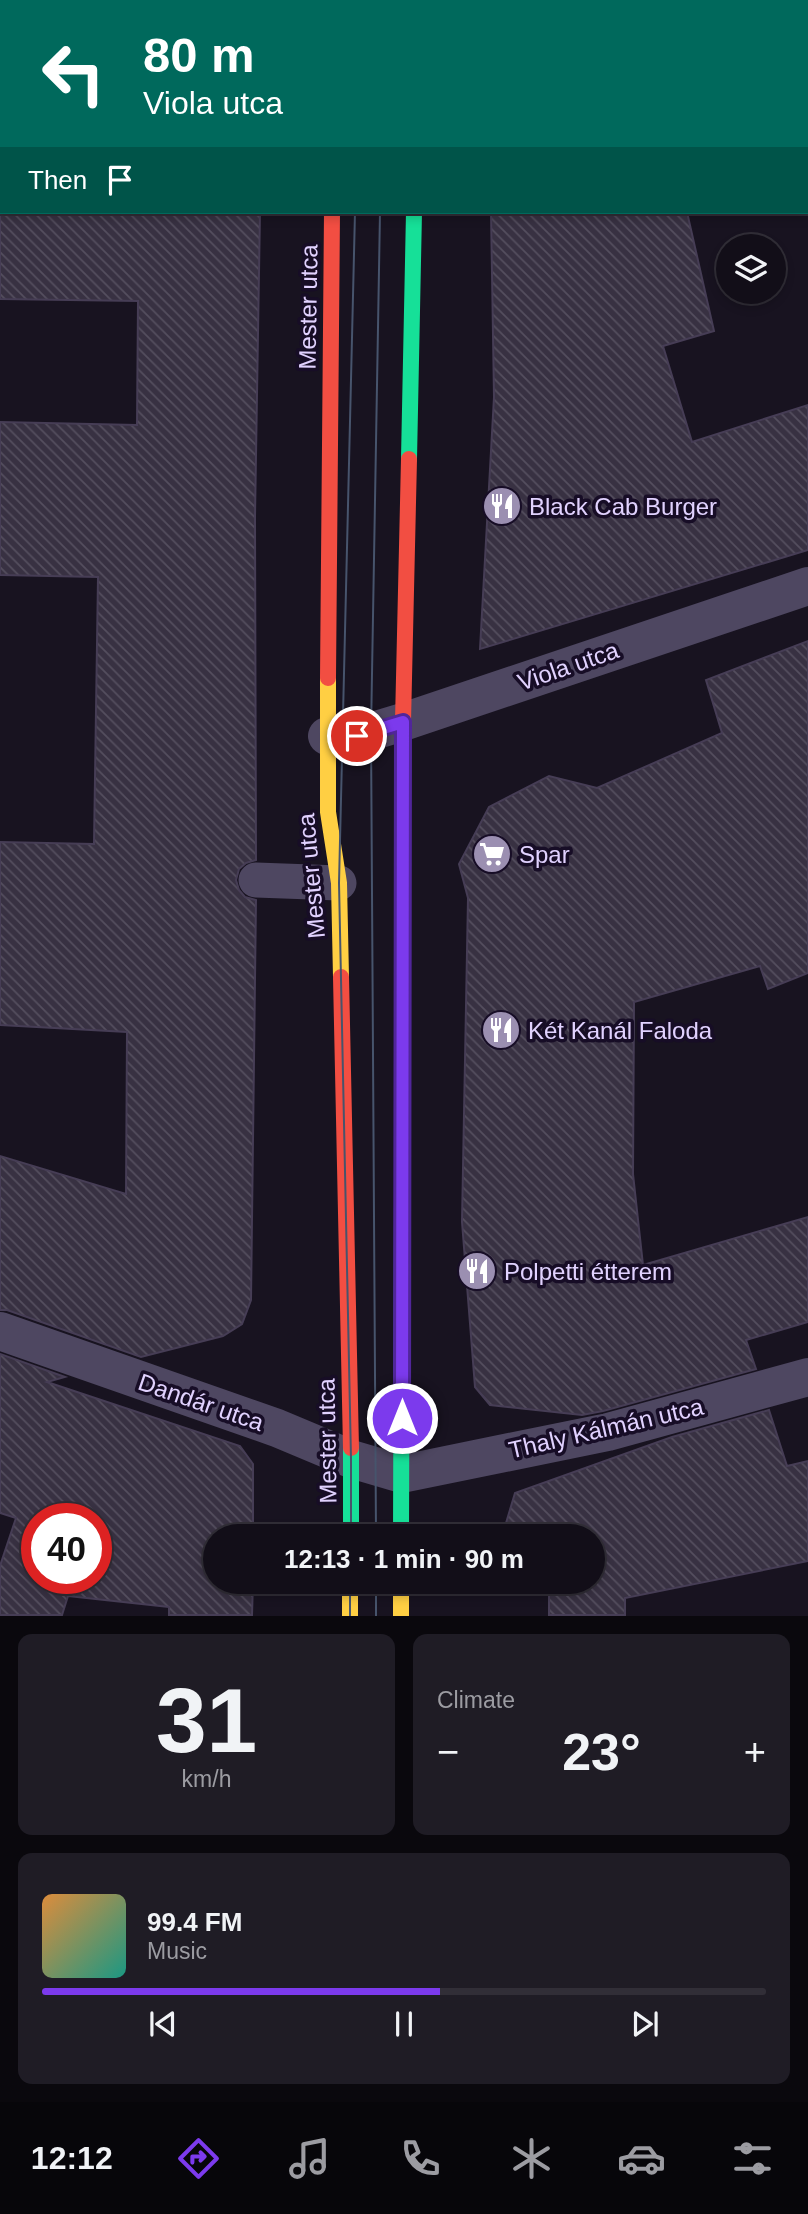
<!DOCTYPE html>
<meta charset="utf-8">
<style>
body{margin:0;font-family:Arial,sans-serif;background:#1f1c25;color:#f1f3f6;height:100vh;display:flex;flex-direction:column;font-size:26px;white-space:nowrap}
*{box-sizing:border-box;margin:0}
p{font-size:23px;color:#9c9ca2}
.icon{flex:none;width:38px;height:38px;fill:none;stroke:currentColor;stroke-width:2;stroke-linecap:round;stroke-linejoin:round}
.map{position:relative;height:1616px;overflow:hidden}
.panel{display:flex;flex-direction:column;gap:18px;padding:18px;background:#0a080d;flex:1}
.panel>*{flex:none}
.top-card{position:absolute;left:0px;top:0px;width:808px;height:214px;box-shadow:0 4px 10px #0003,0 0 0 2px #312e37;background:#00695c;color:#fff;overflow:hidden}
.fabs{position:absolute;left:716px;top:234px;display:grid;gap:14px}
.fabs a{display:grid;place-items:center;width:70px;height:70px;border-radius:50%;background:#120e18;box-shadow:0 4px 10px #0003,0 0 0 2px #312e37;font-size:35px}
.speed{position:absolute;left:21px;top:1503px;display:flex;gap:14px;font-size:35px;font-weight:700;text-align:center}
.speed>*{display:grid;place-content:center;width:91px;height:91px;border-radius:50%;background:#120e18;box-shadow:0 4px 10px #0003,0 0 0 2px #312e37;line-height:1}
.speed .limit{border:10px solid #d22;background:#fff;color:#111}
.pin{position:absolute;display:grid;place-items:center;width:60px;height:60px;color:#fff;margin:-30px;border:4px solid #fff;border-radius:50%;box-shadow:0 2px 7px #0007}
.me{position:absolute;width:77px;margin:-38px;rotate:0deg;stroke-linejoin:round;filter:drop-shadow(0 0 5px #0008)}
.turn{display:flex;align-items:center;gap:24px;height:147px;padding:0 28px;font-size:32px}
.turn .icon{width:91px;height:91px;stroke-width:2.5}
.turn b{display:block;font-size:49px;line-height:60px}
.then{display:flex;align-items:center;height:66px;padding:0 28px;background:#0003;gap:14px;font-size:26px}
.big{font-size:52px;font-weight:600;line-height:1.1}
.panel .card{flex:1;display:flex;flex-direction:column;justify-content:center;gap:10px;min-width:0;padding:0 24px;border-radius:14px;background:#1f1c25}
.panel .dial{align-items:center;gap:0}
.dial b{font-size:91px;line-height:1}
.song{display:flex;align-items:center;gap:21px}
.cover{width:84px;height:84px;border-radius:10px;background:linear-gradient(135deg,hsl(30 70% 55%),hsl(170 70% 35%))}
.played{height:7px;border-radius:4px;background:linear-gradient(90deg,#7c3aed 55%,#312e37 55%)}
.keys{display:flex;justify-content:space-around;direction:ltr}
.heat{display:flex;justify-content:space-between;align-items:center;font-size:38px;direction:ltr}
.panel .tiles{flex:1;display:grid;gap:18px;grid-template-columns:1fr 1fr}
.card:last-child{grid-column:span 2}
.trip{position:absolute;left:203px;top:1524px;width:402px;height:70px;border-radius:35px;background:#120e18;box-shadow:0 4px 10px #0003,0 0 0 2px #312e37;font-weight:600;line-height:70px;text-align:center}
.dock{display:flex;height:112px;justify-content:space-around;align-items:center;background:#07060a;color:#9c9ca2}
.dock .icon{width:49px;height:49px}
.dock .selected{color:#7c3aed}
.dock b{font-size:32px;color:#f1f3f6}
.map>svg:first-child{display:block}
</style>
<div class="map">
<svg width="808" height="1616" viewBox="0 0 808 1616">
<defs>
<pattern id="building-back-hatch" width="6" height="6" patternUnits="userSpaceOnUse" patternTransform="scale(1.75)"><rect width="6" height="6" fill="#383142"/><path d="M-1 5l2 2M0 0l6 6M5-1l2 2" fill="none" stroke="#544e5e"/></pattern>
</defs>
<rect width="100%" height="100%" fill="#181320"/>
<g fill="url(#building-back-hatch)" stroke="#463d55" stroke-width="2" fill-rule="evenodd">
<polygon points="0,212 260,212 255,517 256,860 246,863 239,869 236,880 239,890 245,897 256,900 251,1300 242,1324 223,1336 141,1357 7,1310 0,1310 0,1156 126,1194 127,1032 0,1025 0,842 94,844 98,577 0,575 0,422 137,425 138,301 0,299"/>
<polygon points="491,212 687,212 714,331 663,346 692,442 808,405 808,550 480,649 494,397"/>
<polygon points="808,641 808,973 768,989 760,966 634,1002 633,1174 643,1265 808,1217 808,1322 746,1340 756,1369 603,1411 582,1415 490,1405 475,1387 462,1222 468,898 459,864 489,807 549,776 597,788 722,733 706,680"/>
<path d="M0,1354l65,23 -18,5 193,64 13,18v72h-38v46h38l-1,33h-83v-8l-101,-11 -6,19h-62v-49l16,-48 -16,-5zM37,1519h59v59h-59z"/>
<polygon points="769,1410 787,1466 808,1461 808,1561 625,1598 625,1615 549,1615 549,1590 537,1582 593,1582 593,1536 507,1536 506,1523 515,1493 672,1437"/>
</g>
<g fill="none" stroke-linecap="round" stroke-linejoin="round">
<polyline stroke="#4e4761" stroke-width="35" points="256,880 339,883"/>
<g stroke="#4e4761" stroke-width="38">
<polyline points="327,736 343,740 403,722 808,586"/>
<polyline points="0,1331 277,1428 351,1459 402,1474 608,1432 808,1377"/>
</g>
<g stroke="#16e098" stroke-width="16">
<polyline points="334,0 334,2"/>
<polyline points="409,459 414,212"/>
<polyline points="351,1448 351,1536"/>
<polyline points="401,1536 403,866"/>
</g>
<g stroke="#ffcf43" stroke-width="16">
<polyline points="328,678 328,812 339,883 341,977"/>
<polyline points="350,1582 350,1616"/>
<polyline points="401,1582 401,1616"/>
</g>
<g stroke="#f24e42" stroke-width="16">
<polyline points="419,0 419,2"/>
<polyline points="328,678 332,212"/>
<polyline points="403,866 403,722 409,459"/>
<polyline points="341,977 351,1448"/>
</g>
<g stroke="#47546c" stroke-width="2">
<polyline points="359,2 359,0"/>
<polyline points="384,2 384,0"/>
<polyline points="351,1536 351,1459 339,883 355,212"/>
<polyline points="376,1536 371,732 380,212"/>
<polyline points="350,1616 350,1582"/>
<polyline points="376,1616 376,1582"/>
</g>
</g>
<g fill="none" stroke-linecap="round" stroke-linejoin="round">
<defs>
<polyline id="route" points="357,736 403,722 402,1418"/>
</defs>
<use href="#route" stroke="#51269a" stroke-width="18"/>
<use href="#route" stroke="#7c3aed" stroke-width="12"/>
</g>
<defs>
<symbol id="restaurant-disc" viewBox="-11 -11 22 22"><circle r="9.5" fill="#9b8fb1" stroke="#170d26"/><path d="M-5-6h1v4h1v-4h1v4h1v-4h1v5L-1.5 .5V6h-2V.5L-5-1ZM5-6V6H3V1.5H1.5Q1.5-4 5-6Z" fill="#fff"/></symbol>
<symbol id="supermarket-disc" viewBox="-11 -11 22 22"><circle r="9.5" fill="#9b8fb1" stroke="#170d26"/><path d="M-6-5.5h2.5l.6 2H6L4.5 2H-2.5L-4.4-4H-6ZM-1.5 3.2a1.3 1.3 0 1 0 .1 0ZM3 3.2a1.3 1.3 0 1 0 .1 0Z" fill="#fff"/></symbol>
</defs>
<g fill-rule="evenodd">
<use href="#restaurant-disc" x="480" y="484" width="44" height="44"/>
<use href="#supermarket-disc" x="470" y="832" width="44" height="44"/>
<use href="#restaurant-disc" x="479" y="1008" width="44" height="44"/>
<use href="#restaurant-disc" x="455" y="1249" width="44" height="44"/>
</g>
<g text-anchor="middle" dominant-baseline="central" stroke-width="7" stroke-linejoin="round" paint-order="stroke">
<g font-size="24" fill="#e1d2ff" stroke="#170d26">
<text transform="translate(308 307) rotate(-89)">Mester utca</text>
<text transform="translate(568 666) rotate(-19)">Viola utca</text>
<text transform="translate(311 876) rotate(-95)">Mester utca</text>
<text transform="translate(201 1402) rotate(19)">Dandár utca</text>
<text transform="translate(606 1428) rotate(-13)">Thaly Kálmán utca</text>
<text transform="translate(327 1441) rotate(-91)">Mester utca</text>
</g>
<g font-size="24" fill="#e1d2ff" stroke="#170d26" text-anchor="start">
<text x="529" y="506">Black Cab Burger</text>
<text x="519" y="854">Spar</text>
<text x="528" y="1030">Két Kanál Faloda</text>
<text x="504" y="1271">Polpetti étterem</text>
</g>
</g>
</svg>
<div class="fabs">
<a><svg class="icon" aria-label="layers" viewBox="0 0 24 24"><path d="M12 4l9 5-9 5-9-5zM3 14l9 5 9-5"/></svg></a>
</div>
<div class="speed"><div class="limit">40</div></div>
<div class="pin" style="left:357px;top:736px;background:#d93025"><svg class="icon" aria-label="arrive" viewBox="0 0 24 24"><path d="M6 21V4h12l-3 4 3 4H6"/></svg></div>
<svg class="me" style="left:402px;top:1418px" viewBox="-20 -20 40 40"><circle r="17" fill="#7c3aed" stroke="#fff" stroke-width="3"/><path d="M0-11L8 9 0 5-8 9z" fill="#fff"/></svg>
<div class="trip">12:13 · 1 min · 90 m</div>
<div class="top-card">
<div class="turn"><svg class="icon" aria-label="left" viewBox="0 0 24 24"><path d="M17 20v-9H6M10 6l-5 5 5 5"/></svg><div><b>80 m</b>Viola utca</div></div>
<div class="then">Then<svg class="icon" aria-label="arrive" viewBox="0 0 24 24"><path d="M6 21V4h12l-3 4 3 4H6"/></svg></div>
</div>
</div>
<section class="panel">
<div class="tiles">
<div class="card dial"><b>31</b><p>km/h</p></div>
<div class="card"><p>Climate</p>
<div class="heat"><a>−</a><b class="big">23°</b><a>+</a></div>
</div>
<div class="card">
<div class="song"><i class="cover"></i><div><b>99.4 FM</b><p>Music</p></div></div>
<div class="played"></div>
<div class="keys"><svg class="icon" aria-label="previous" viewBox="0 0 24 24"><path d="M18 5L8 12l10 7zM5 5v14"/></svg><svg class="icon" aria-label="pause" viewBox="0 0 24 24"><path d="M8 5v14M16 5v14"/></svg><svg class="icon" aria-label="next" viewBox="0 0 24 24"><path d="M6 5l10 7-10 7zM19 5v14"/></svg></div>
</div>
</div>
</section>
<nav class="dock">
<b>12:12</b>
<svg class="icon selected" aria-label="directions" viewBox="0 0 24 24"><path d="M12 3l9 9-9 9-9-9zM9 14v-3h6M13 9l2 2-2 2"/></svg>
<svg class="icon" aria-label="music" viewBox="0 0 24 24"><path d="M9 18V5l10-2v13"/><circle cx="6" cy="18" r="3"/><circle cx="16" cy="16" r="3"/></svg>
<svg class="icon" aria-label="phone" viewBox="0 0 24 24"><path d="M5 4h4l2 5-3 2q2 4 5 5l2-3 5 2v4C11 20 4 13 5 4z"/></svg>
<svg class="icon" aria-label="climate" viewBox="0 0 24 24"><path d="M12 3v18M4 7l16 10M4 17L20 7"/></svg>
<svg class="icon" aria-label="car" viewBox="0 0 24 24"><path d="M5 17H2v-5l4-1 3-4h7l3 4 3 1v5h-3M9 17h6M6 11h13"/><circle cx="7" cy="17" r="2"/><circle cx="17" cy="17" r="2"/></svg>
<svg class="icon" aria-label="filters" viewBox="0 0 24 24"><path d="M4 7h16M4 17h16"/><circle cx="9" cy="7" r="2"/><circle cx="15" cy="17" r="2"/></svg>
</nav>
